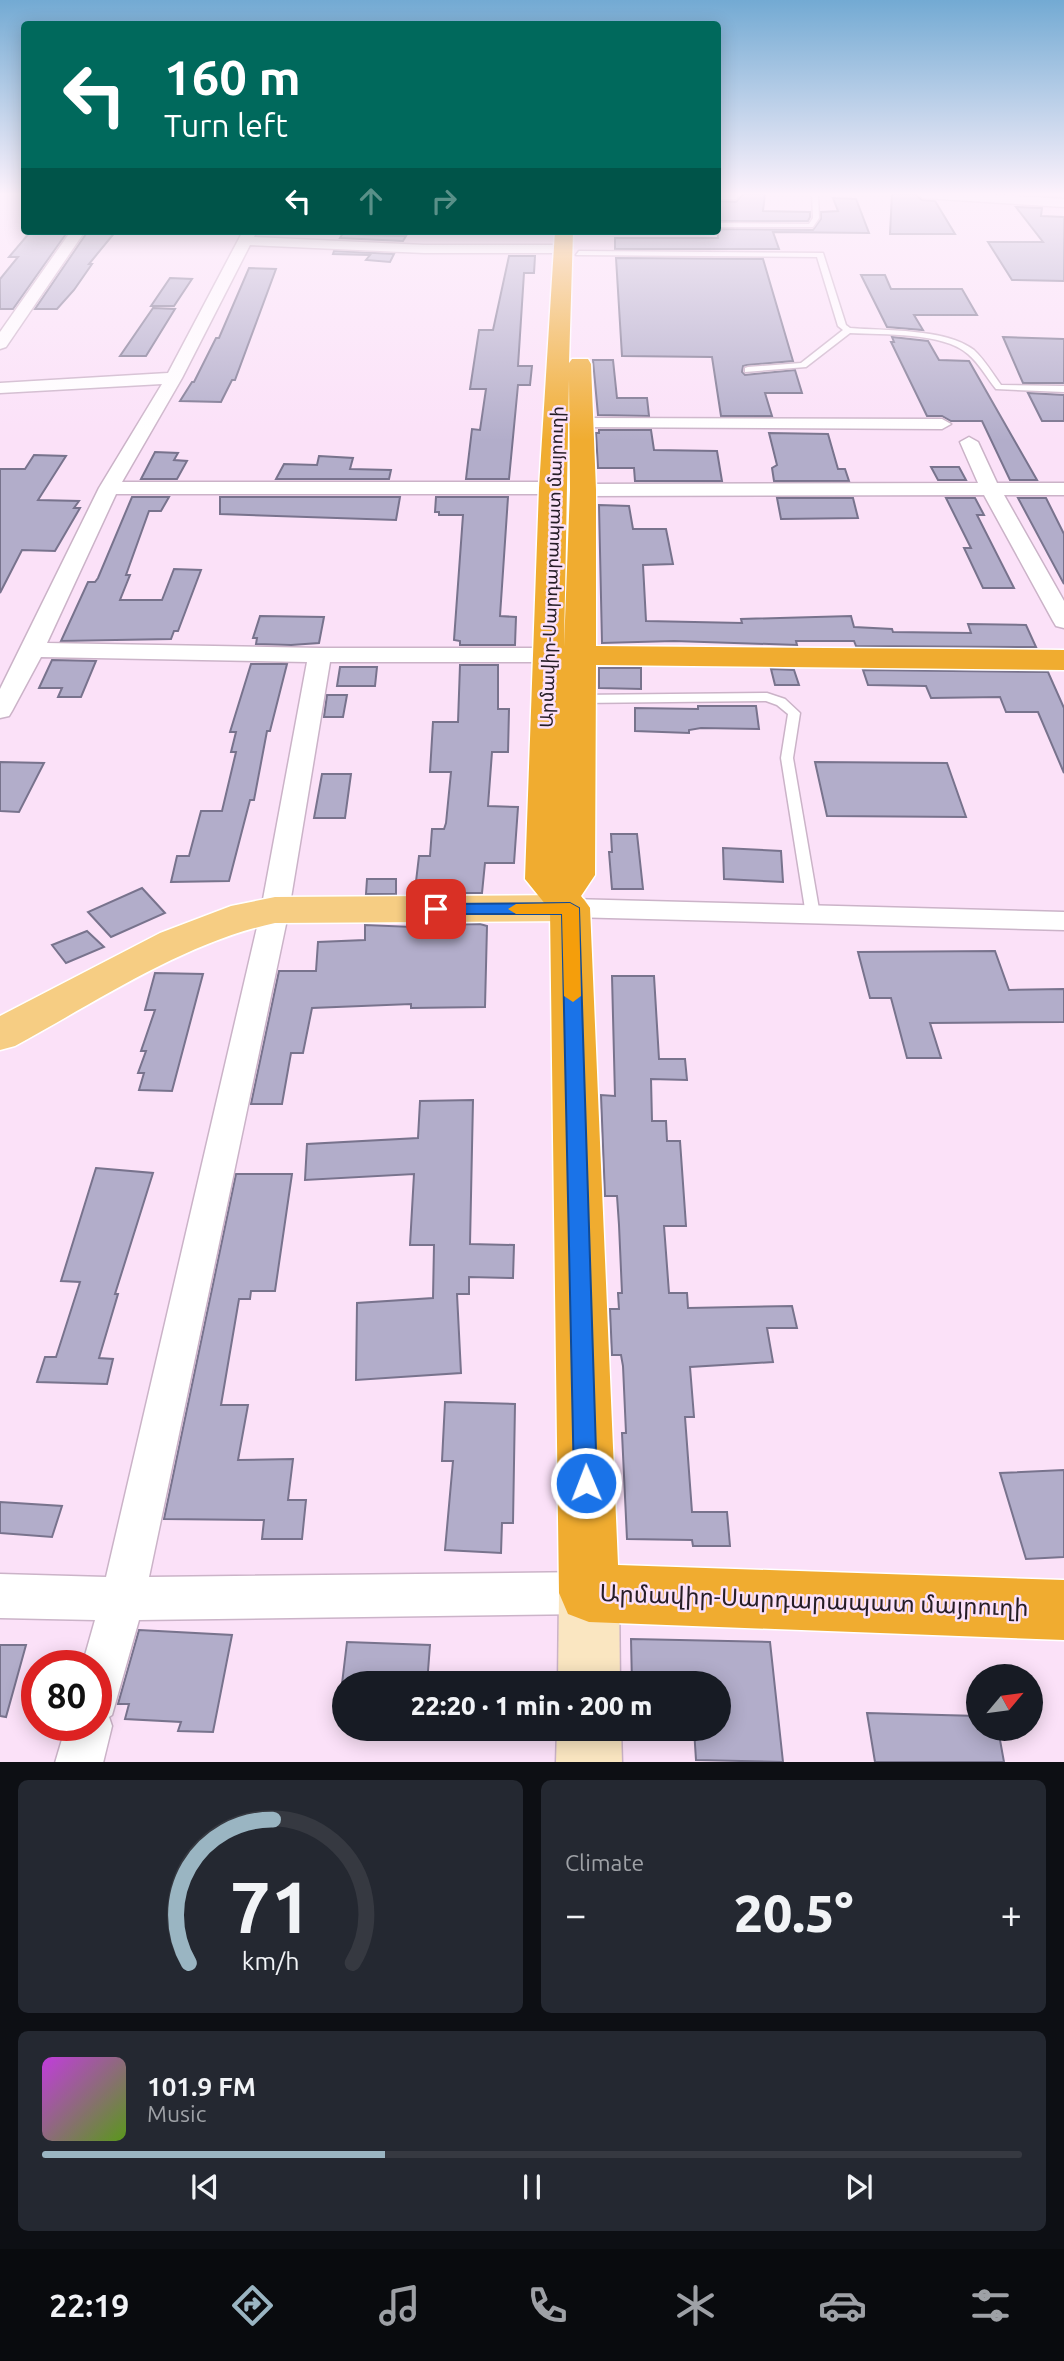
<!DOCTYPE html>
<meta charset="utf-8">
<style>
body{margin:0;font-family:Ubuntu,"Noto Sans Armenian",sans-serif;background:#242831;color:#f1f3f6;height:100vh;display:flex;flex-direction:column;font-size:26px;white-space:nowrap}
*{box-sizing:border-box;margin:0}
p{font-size:23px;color:#9ea1a6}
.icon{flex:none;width:38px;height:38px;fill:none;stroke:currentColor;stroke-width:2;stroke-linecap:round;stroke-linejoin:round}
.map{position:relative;height:1762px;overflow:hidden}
.drawer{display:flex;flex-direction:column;gap:18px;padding:18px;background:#0d0f14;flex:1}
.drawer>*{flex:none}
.hud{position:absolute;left:21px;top:21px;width:700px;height:214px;border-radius:7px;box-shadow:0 4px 18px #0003;background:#00695c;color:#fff;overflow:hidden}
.needle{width:46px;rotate:61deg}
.tools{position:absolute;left:966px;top:1664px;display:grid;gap:14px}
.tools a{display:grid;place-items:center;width:77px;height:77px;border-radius:50%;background:#171b24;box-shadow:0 4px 18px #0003;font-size:35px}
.speed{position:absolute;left:21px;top:1650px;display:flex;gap:14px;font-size:35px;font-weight:700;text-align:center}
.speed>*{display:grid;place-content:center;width:91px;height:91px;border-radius:50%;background:#171b24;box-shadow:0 4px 18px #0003;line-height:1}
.speed .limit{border:10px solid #d22;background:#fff;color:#111}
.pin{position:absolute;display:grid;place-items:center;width:60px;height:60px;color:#fff;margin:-30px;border-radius:14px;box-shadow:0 4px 10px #0006}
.me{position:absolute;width:77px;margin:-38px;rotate:359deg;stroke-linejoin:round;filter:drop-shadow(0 0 5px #0008)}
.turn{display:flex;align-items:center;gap:24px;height:147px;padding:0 28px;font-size:32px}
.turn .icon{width:91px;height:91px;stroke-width:2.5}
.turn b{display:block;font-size:49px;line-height:60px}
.lanes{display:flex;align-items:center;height:66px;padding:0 28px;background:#0003;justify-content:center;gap:35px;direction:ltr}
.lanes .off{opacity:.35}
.big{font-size:52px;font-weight:800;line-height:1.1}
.drawer .widget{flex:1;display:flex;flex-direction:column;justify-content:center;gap:10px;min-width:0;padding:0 24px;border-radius:10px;background:#242831}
.drawer .dial{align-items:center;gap:0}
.dial svg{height:182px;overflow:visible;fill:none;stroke:#363941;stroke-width:7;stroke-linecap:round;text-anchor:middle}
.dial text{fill:#f1f3f6;stroke:none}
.song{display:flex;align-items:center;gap:21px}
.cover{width:84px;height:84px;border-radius:10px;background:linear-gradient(135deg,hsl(290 70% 55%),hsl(90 70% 35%))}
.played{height:7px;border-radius:4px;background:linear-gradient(90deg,#9ab5c2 35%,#363941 35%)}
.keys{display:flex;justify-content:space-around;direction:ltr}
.heat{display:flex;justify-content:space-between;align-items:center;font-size:38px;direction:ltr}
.drawer .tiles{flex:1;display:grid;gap:18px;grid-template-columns:1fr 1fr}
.widget:last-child{grid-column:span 2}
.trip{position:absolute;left:332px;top:1671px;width:399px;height:70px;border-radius:35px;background:#171b24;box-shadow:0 4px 18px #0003;font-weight:800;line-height:70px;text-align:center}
.tabs{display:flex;height:112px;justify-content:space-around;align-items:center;background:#090b0e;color:#9ea1a6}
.tabs .icon{width:49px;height:49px}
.tabs .current{color:#9ab5c2}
.tabs b{font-size:32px;color:#f1f3f6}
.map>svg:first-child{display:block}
</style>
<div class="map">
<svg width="1064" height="1763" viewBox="0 0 1064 1763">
<rect width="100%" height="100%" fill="#fbe1f8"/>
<g fill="#b2adca" stroke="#78738d" stroke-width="2">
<polygon points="743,194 765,194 763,211 810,212 810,217 808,221 718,221 718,201 736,202"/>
<polygon points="892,194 915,194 922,200 935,201 955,234 890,234"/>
<polygon points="833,198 856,199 869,233 773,232 779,249 615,249 615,238 718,238 718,229 813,230 821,219 821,212 838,211"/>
<polygon points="1016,207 1042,208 1041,216 1064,217 1064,281 1012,280 988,242 1043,242"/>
<polygon points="31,231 68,231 13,309 0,309 0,279 18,257 9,257"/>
<polygon points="88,231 116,231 89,264 92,264 74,290 57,309 35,309"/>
<polygon points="343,233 366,235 406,236 403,241 340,238"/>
<polygon points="334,251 394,254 390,262 366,260 370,255 333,254"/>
<polygon points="509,256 535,256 534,273 524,273 518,366 532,366 530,385 518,385 509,479 466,479 472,429 480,430 486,389 470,389 479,330 493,330"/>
<polygon points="616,258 763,259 793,361 747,365 743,366 742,372 745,375 795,370 802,393 765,393 772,416 721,416 712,357 622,356"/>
<polygon points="249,268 276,269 235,380 232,380 221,402 180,401 192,382 194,382 216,338 219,338"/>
<polygon points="861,275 885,275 891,289 962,289 977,315 914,315 923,330 887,327"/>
<polygon points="170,278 192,279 174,306 151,306"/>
<polygon points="153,308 175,309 146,356 120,356"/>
<polygon points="892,337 928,341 939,360 969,361 1037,480 1010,480 982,421 951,421 942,416 927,416 891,342 894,342"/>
<polygon points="1003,337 1064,339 1064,383 1023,383"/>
<polygon points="593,360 613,360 617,398 647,398 649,416 598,415"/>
<polygon points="1028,393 1064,395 1064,421 1042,421"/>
<polygon points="599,430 651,430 654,450 717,451 722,481 635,481 634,468 598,468 596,433 599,433"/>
<polygon points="769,433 828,434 838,469 845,469 849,481 774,481 772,468 777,465"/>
<polygon points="155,452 178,453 174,460 187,461 177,479 141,479"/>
<polygon points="34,455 66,456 38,500 79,501 74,508 80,508 55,551 22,550 0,593 0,469 25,469"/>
<polygon points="319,456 353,458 350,469 391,470 389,479 276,479 284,464 317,465"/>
<polygon points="931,467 959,467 966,480 938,480"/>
<polygon points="132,497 169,497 161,511 149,511 126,575 130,575 120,600 162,600 174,569 201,570 178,631 174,631 171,639 61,641 88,582 95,582 98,578"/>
<polygon points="220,497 400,497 396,520 220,514"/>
<polygon points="436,497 508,497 500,616 516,617 515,645 460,645 460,641 454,640 463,515 439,515 439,512 435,512"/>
<polygon points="777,498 853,498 858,518 781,519"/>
<polygon points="946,498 975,498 984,515 977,515 1014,588 983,588 964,548 971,548"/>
<polygon points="1018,498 1046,498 1064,534 1064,584"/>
<polygon points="599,505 629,506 633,529 666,529 673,564 643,565 646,621 742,623 741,619 851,616 854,627 892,629 893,632 971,633 968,624 1026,625 1036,647 856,646 854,641 796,641 797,645 674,641 602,643"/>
<polygon points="260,616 324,617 319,643 291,645 256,644 257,638 253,638"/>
<polygon points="52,660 96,661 81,697 58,697 62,688 39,688"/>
<polygon points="251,664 287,664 270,731 267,731 254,800 250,800 229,881 171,882 177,856 189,856 201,811 222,811 236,752 231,752 236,732 230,732"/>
<polygon points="460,665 498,665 498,709 509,709 508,752 492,752 488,806 518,807 514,863 485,863 482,893 439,893 439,890 415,890 419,856 430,856 432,829 444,829 446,823 451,772 430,772 433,722 458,722"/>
<polygon points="340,667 377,667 375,686 337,686"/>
<polygon points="599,668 641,668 641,689 599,688"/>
<polygon points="771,669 794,670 799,685 775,685"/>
<polygon points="863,670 1048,672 1064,708 1064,773 1038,712 1006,712 1000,697 931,698 926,686 868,685"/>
<polygon points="327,695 347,695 343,717 324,717"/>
<polygon points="698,706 756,706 759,729 701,728 689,730 689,733 635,731 635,708 698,709"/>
<polygon points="0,762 44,763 19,812 0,811"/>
<polygon points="815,762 947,763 966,817 827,816"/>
<polygon points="322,774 351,774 345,818 314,818"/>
<polygon points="611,834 637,834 643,889 612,889 609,852 612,852"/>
<polygon points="723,848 781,851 783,882 724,879"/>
<polygon points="367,879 396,879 396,894 366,894"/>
<polygon points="142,888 165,913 111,937 88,912"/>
<polygon points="480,924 487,926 485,1007 411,1008 411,1004 312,1008 303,1053 291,1053 282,1104 251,1104 279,971 316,971 318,942 365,940 365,925 437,928 437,925"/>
<polygon points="87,931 104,947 66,963 52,945"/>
<polygon points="995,951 1009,990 1064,989 1064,1022 930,1023 941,1058 907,1058 891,998 870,998 858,952"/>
<polygon points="155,973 203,974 172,1091 139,1090 144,1073 138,1073 146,1051 141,1051 155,1010 145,1010"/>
<polygon points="612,976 654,976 659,1059 685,1059 687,1080 651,1079 652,1121 666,1121 667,1141 680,1141 686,1226 664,1226 669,1293 687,1293 688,1308 792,1306 797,1328 767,1328 773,1362 690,1367 694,1417 685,1417 692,1512 727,1512 730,1546 693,1546 692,1540 627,1539 622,1433 626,1433 623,1366 621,1355 612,1355 610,1309 619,1309 618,1293 622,1293 619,1225 617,1196 605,1196 601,1095 615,1096"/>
<polygon points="473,1100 470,1244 514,1245 513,1278 469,1277 469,1294 457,1294 461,1373 356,1380 357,1303 433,1298 434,1245 410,1245 414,1174 305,1180 307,1144 418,1138 420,1101"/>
<polygon points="96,1168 153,1173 115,1294 118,1294 99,1358 113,1359 107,1384 37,1382 45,1357 56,1357 80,1282 61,1281"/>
<polygon points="236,1174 292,1174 275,1291 251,1291 250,1299 239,1299 221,1405 248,1405 238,1460 293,1459 288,1500 306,1500 302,1539 262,1539 264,1520 164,1519"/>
<polygon points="445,1402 515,1404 513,1523 502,1523 501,1553 445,1550 453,1461 442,1461"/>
<polygon points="1064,1470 1064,1557 1026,1559 1000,1473"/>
<polygon points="0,1502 62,1506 52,1537 0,1533"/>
<polygon points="139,1630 232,1635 213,1732 178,1731 181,1722 125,1719 129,1704 118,1704"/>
<polygon points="631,1639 770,1642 783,1762 696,1760 694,1729 719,1729 719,1684 632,1684"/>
<polygon points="347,1642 430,1645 427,1684 342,1684"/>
<polygon points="0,1645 26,1645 6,1717 0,1716"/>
<polygon points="867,1713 978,1716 978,1729 998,1729 1004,1762 875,1762"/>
</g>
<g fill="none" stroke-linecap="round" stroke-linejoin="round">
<defs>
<g id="lane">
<polygon points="740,194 736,199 718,199 718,195"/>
<polygon points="812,194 818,194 819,218 813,227 718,227 718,223 809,224 813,218"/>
<path d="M579,251l244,2 23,72 4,3c35,3 95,0 124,22 10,9 19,24 27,35l63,1v6l-68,-3c-9,-11 -17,-26 -28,-35 -25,-22 -85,-19 -118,-21l-44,34 -61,5v-4l3,-1 53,-4 42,-33 -5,-4 -21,-69 -241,-2z"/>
<polygon points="767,693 785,699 800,713 793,758 820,915 813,920 806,915 781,758 788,714 777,705 766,701 579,703 573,699 579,695"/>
</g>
<g id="street">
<polygon points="917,194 982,194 1064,199 1064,207 923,198"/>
<polygon points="71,231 85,231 6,347 0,349 0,332"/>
<polygon points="243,231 257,231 254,237 424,245 563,245 570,249 563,253 424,253 250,245 182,378 122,482 552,482 562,488 552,494 116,494 47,643 320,648 547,648 555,650 559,655 555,660 547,662 330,662 289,910 149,1577 589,1572 604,1578 611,1593 604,1608 589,1614 139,1620 112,1715 109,1717 112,1726 103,1763 55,1763 66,1726 96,1726 96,1666 82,1666 95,1620 0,1618 0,1574 106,1577 261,910 307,662 41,657 12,711 9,716 0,718 0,689 99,488 162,384 0,393 0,383 168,373"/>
<polygon points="582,418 942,419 951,424 942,429 576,427 573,423 576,419"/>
<polygon points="969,437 978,442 997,483 1064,483 1064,495 1004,495 1064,601 1064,628 1056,626 1053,621 984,495 583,496 573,490 583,484 978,483 960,442"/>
<polygon points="570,899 1064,912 1064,930 570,917 560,914 556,908 560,902"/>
</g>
<g id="secondary">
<polygon points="589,1564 610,1572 619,1593 620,1684 558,1684 559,1593 568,1572"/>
<polygon points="557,1729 621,1729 622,1763 556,1763"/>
</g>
<path id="primary" d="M570,895l14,4 6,9 -6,9 -14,4 -295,2c-90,19 -179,79 -260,123l-15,4v-34l160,-83 71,-27 44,-9z"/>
<path id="highway" d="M555,231h18l-4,132 3,-4h16l3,5 5,126v156l468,4v20l-468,-5 -1,210 -14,21 9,12 28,657 446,15v60l-475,-18 -21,-8 -9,-21 -9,-683 -25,-31 14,-391zM569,379l1,111 -6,157z"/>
</defs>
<use href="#lane" stroke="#cbb3c8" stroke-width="3"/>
<use href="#street" stroke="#cbb3c8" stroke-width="3"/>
<use href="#secondary" stroke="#cbb3c8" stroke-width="3"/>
<use href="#primary" stroke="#fff" stroke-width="3"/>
<use href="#highway" stroke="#fff" stroke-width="3"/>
<use href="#lane" fill="#fff" fill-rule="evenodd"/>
<use href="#street" fill="#fff" fill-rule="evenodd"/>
<use href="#secondary" fill="#fae6c1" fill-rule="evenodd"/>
<use href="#primary" fill="#f6cd83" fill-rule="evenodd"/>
<use href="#highway" fill="#f0ac30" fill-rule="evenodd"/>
</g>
<linearGradient id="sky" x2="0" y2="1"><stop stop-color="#73aad3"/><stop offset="0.44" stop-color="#fdf2fc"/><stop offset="1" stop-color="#fdf2fc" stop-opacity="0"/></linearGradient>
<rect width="1064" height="441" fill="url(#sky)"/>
<polygon fill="#1a73e8" stroke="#114b97" stroke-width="2" points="570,903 579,908 597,1483 594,1491 586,1494 577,1491 574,1483 562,914 436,914 428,909 436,904"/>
<polygon fill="#f59e0b" points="570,903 579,908 581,996 573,1002 564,996 562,914 516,914 508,909 516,904"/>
<g text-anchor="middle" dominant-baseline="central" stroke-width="5" stroke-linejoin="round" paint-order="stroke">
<g font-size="18" fill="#261d26" stroke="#fbe1f8">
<text transform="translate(551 567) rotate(-88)">Արմավիր-Սարդարապատ մայրուղի</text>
</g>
<g font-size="24" fill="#261d26" stroke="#fbe1f8">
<text transform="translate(814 1600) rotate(2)">Արմավիր-Սարդարապատ մայրուղի</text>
</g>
</g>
</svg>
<div class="tools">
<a><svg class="needle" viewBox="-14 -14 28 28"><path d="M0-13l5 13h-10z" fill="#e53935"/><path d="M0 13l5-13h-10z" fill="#9ea1a6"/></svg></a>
</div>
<div class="speed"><div class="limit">80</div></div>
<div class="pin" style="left:436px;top:909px;background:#d93025"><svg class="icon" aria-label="arrive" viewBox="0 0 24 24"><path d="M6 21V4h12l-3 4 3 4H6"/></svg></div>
<svg class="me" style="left:586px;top:1483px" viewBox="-20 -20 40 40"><circle r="17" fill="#1a73e8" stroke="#fff" stroke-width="3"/><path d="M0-11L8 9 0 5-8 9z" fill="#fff"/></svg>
<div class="trip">22:20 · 1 min · 200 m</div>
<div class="hud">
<div class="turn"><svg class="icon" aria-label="left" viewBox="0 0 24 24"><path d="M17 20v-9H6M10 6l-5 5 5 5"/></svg><div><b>160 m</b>Turn left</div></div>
<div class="lanes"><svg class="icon" aria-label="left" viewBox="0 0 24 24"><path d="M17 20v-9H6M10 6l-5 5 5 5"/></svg><svg class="icon off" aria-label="ahead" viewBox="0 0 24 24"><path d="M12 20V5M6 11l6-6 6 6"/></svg><svg class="icon off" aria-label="right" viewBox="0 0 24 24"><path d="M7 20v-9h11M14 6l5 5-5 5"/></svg></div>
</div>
</div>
<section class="drawer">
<div class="tiles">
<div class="widget dial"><svg viewBox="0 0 100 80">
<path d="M14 69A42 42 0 1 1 86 69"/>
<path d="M14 69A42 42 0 0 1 51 6" stroke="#9ab5c2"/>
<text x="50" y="56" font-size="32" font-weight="700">71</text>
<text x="50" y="72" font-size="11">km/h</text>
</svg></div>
<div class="widget"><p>Climate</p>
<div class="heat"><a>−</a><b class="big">20.5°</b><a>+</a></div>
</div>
<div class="widget">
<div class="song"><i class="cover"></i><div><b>101.9 FM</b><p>Music</p></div></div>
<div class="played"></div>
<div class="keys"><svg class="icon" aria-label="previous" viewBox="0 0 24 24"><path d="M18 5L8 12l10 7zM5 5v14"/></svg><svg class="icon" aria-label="pause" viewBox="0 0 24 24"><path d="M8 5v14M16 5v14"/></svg><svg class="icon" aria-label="next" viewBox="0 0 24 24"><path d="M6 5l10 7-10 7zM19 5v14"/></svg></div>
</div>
</div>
</section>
<nav class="tabs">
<b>22:19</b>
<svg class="icon current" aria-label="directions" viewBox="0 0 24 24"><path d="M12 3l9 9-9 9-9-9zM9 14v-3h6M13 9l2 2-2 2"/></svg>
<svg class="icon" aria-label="music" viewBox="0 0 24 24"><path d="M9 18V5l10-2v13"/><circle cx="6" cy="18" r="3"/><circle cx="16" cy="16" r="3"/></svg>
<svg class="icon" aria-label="phone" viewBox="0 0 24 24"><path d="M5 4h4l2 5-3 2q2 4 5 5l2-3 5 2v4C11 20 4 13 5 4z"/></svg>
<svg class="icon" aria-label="climate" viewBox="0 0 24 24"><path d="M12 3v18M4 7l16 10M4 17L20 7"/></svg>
<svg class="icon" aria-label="car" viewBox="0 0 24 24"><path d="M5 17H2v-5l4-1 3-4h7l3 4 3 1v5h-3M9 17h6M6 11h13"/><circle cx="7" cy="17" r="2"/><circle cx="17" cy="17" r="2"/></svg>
<svg class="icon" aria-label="filters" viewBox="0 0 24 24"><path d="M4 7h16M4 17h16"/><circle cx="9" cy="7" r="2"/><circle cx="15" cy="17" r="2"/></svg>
</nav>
